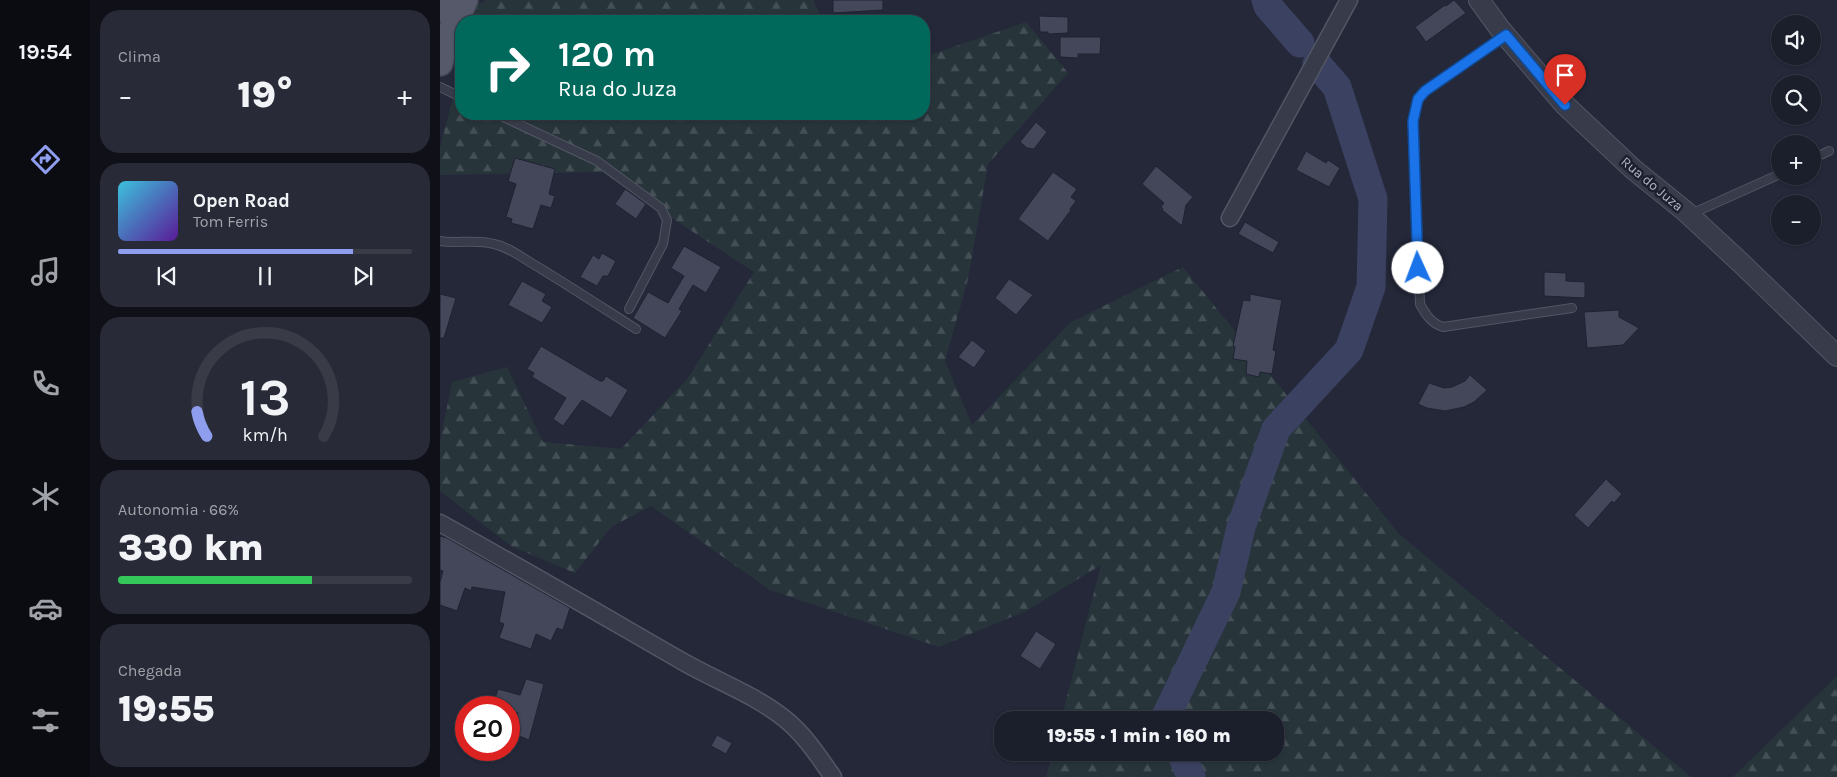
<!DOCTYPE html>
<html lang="pt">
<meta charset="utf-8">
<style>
body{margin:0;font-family:Karla,sans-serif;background:#282b37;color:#f1f3f6;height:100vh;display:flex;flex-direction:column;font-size:19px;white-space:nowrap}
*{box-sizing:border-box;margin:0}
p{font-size:16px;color:#a0a2a9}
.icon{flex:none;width:28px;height:28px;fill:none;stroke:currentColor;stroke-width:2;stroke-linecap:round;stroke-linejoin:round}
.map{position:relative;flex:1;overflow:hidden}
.panel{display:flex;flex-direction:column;gap:10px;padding:10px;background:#0f1018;width:350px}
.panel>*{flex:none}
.guide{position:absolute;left:15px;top:15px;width:475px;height:105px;border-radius:20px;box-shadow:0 1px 4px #0004,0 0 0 1px #393c47;background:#00695c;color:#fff;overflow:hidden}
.buttons{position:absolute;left:1331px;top:15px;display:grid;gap:10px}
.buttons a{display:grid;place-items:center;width:50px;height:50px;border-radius:50%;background:#1b1e2b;box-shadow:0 1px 4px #0004,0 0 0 1px #393c47;font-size:25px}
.speed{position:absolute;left:15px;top:696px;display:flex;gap:10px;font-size:25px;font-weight:700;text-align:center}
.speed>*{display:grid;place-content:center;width:65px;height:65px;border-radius:50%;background:#1b1e2b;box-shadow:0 1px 4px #0004,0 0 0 1px #393c47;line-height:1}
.speed .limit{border:8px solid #d22;background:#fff;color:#111}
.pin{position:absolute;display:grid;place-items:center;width:42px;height:42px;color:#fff;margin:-51px -21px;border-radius:50% 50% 50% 0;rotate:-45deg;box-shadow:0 0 5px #0007}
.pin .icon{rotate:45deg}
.me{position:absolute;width:55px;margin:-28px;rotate:358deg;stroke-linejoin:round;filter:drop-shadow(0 0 4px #0008)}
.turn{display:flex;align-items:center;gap:18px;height:105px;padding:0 20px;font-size:22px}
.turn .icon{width:65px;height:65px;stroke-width:2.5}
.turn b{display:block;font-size:35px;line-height:42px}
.big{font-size:38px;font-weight:800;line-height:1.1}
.panel .card{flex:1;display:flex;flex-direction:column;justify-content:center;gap:8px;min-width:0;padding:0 18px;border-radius:20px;background:#282b37}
.panel .dial{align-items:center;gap:0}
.dial svg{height:130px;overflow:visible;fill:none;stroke:#393c47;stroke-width:7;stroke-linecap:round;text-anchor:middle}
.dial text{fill:#f1f3f6;stroke:none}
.song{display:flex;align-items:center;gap:15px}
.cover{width:60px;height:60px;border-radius:8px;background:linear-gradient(135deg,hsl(190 70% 55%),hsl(270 70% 35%))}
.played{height:5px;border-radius:2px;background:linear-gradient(90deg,#8f9dee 80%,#393c47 80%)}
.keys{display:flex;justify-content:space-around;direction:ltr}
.heat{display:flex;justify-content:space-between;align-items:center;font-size:28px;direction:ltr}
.charge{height:8px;border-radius:4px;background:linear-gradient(90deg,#34c759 66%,#393c47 0)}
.trip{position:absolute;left:554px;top:711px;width:290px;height:50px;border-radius:20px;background:#1b1e2b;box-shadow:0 1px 4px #0004,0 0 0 1px #393c47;font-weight:800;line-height:50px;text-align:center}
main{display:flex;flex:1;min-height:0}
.tabs{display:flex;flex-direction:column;width:90px;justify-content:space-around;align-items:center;background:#0b0c11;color:#a0a2a9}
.tabs .icon{width:35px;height:35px}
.tabs .selected{color:#8f9dee}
.tabs b{font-size:22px;color:#f1f3f6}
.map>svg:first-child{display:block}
</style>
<main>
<nav class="tabs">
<b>19:54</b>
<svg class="icon selected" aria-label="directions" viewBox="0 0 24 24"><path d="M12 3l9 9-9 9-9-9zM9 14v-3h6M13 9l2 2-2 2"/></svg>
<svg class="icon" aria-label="music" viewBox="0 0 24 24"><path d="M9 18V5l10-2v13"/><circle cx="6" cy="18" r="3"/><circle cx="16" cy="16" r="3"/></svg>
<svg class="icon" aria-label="phone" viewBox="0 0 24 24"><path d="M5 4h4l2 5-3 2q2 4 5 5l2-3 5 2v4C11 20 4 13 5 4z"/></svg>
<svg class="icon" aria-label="climate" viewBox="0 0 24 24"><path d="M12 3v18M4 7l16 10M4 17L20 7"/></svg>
<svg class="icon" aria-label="car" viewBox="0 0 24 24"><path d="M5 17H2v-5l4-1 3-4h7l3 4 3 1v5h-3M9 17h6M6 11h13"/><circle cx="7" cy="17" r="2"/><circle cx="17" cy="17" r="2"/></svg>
<svg class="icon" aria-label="filters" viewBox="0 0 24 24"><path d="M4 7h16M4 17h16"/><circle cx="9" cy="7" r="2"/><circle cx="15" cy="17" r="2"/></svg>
</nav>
<section class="panel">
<div class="card"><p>Clima</p>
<div class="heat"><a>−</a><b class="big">19°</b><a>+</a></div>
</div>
<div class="card">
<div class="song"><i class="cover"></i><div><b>Open Road</b><p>Tom Ferris</p></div></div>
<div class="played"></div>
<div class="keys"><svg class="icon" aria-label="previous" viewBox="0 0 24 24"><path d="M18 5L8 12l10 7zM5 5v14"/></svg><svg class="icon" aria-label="pause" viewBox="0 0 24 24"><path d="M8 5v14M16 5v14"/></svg><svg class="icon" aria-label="next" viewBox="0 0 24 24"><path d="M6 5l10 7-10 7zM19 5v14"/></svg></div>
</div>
<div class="card dial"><svg viewBox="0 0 100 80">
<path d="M14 69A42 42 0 1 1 86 69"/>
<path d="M14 69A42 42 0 0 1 8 54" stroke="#8f9dee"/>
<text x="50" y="56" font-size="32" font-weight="700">13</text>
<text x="50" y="72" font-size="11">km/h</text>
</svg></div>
<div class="card"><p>Autonomia · 66%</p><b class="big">330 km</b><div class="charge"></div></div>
<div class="card"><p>Chegada</p><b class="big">19:55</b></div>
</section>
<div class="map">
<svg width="1397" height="777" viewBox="0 0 1397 777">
<defs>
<pattern id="forest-firs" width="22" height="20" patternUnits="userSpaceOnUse" patternTransform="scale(1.25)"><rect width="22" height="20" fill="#27353b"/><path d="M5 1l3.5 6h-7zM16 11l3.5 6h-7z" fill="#445056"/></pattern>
</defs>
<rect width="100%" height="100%" fill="#242839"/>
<g fill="url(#forest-firs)">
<polygon points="47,0 373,0 383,21 33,21 37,5"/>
<polygon points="586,22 628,73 548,164 528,279 505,361 532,425 631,322 743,267 959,534 1251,777 606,777 613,753 835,752 835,720 621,720 661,565 586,611 499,647 330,590 211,506 171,527 135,573 71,546 0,491 0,442 12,382 67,367 103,442 181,449 248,378 314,272 162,172 0,175 0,148 21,67 21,114 484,114 484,57"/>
<polygon points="1397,676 1397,777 1293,777"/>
</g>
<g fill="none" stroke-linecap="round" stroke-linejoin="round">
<g stroke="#3b4160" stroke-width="29">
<polyline points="826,0 828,6 860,43"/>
<polyline points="727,720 726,716 786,592 801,527 836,429 909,350 931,287 933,199 897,87 877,64"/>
<polyline points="741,752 751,777"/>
</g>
</g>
<g fill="#44475a" stroke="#1f2230">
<polygon points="393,0 443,0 443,10 393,13"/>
<polygon points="1014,0 1026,13 986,42 975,27 1005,5 1006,6"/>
<polygon points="599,16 628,17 628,33 608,34 608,32 600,32"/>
<polygon points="620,37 661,37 660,54 638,54 638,58 620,57"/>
<polygon points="596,122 607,132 594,149 587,148 580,142"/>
<polygon points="866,151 886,163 888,160 900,168 889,187 856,170"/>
<polygon points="75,158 115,169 109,194 115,196 111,208 101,205 93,229 71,223 72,219 66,217 76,184 68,181"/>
<polygon points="716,166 753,197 746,205 742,226 722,210 723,209 721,207 724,203 702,184"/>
<polygon points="613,172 637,189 631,197 636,201 630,209 631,210 608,241 578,219"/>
<polygon points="185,189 206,204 196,219 175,204"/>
<polygon points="805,222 839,242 833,253 798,234"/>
<polygon points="244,246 281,267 266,293 253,285 239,309 242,311 225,338 193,318 208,292 228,303 244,276 231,268"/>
<polygon points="162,253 176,261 168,276 163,276 157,286 140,277 153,255 159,259"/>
<polygon points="1104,272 1126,273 1126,281 1145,282 1145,298 1104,296"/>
<polygon points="569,279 593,295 576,315 555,298"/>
<polygon points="82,281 106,294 102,301 112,307 102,323 68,305"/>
<polygon points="0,294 16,298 4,338 0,338"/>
<polygon points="810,294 842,300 833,350 836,351 832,374 820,372 819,377 806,374 807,361 793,359 795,347 793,346 803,300 810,301"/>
<polygon points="1179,310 1179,317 1199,328 1183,345 1147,348 1144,312"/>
<polygon points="532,340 546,351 534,368 518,357"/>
<polygon points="101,346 160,381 163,381 166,376 188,390 171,418 142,400 123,426 113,419 126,398 92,377 94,373 87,369"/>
<polygon points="1030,375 1047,390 1034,402 1024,407 1005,411 987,408 978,404 989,383 1004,388 1012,387 1025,381"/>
<polygon points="1166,479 1182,494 1174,503 1172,501 1148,528 1134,515"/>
<polygon points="0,536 7,538 130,608 123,630 117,628 111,641 96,634 91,649 59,638 64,624 59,622 65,592 32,587 31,591 25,588 17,611 0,605 0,582 3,571 0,570"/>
<polygon points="596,631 616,644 600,669 580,656"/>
<polygon points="86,679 104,684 89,740 72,733 78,713 69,710 69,708 60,708 53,705 58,689 80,695"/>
<polygon points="277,735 292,743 286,754 271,746"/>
</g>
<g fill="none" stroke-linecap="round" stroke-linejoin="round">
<defs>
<g id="service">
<path d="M1064,36l-79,55c-8,9 -10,18 -12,30l7,183c6,11 11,19 23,23l129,-19"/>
<polyline points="0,87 21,97"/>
<polyline points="57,114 157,161 221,208 227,220 223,244 189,309"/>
<polyline points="1372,159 1389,151"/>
<polyline points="1251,214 1340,174"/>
<path d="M0,241c18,3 36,-2 54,3 15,3 30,15 44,23 33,20 65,41 98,62"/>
</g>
<g id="minor">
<polyline points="790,218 909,0"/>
<path d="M0,523c81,45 160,91 240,137 34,20 74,34 105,59 20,16 34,38 48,58"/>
</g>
<polyline id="tertiary" points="1039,0 1060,29 1125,105 1193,169 1245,211 1301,263 1397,356"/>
<g id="primary">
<polyline points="0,9 4,0"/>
<polyline points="0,63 5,44 25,0"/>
</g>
</defs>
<use href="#service" stroke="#535664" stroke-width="10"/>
<use href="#minor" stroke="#535664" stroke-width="19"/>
<use href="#tertiary" stroke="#535664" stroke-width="22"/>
<use href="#primary" stroke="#414452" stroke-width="28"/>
<use href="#service" stroke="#383b49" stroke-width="8"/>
<use href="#minor" stroke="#383b49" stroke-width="16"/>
<use href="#tertiary" stroke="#383b49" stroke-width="20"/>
<use href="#primary" stroke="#565969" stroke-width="25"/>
</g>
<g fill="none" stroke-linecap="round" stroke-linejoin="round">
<defs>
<polyline id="route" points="978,268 973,121 978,99 985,91 1066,35 1125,105"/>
</defs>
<use href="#route" stroke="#114b97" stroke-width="12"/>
<use href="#route" stroke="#1a73e8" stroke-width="9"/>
</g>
<g text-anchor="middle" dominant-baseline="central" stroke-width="5" stroke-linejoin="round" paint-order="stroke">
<g font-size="14" fill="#b3b6c5" stroke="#1d202e">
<text transform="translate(1212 184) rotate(40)">Rua do Juza</text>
</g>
</g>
</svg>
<div class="buttons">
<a><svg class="icon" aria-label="sound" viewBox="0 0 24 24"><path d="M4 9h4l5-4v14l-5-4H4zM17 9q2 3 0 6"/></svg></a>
<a><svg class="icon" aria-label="search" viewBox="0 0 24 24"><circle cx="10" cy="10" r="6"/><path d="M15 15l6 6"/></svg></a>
<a>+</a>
<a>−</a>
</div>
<div class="speed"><div class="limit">20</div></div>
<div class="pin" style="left:1125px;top:105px;background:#d93025"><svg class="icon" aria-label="arrive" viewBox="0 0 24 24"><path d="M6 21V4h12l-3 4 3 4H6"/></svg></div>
<svg class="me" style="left:978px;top:268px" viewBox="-20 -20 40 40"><circle r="19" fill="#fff"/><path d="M0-13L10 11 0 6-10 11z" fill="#1a73e8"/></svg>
<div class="trip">19:55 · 1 min · 160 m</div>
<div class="guide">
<div class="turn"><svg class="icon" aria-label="right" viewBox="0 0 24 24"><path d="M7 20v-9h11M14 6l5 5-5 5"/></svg><div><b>120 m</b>Rua do Juza</div></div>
</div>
</div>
</main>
